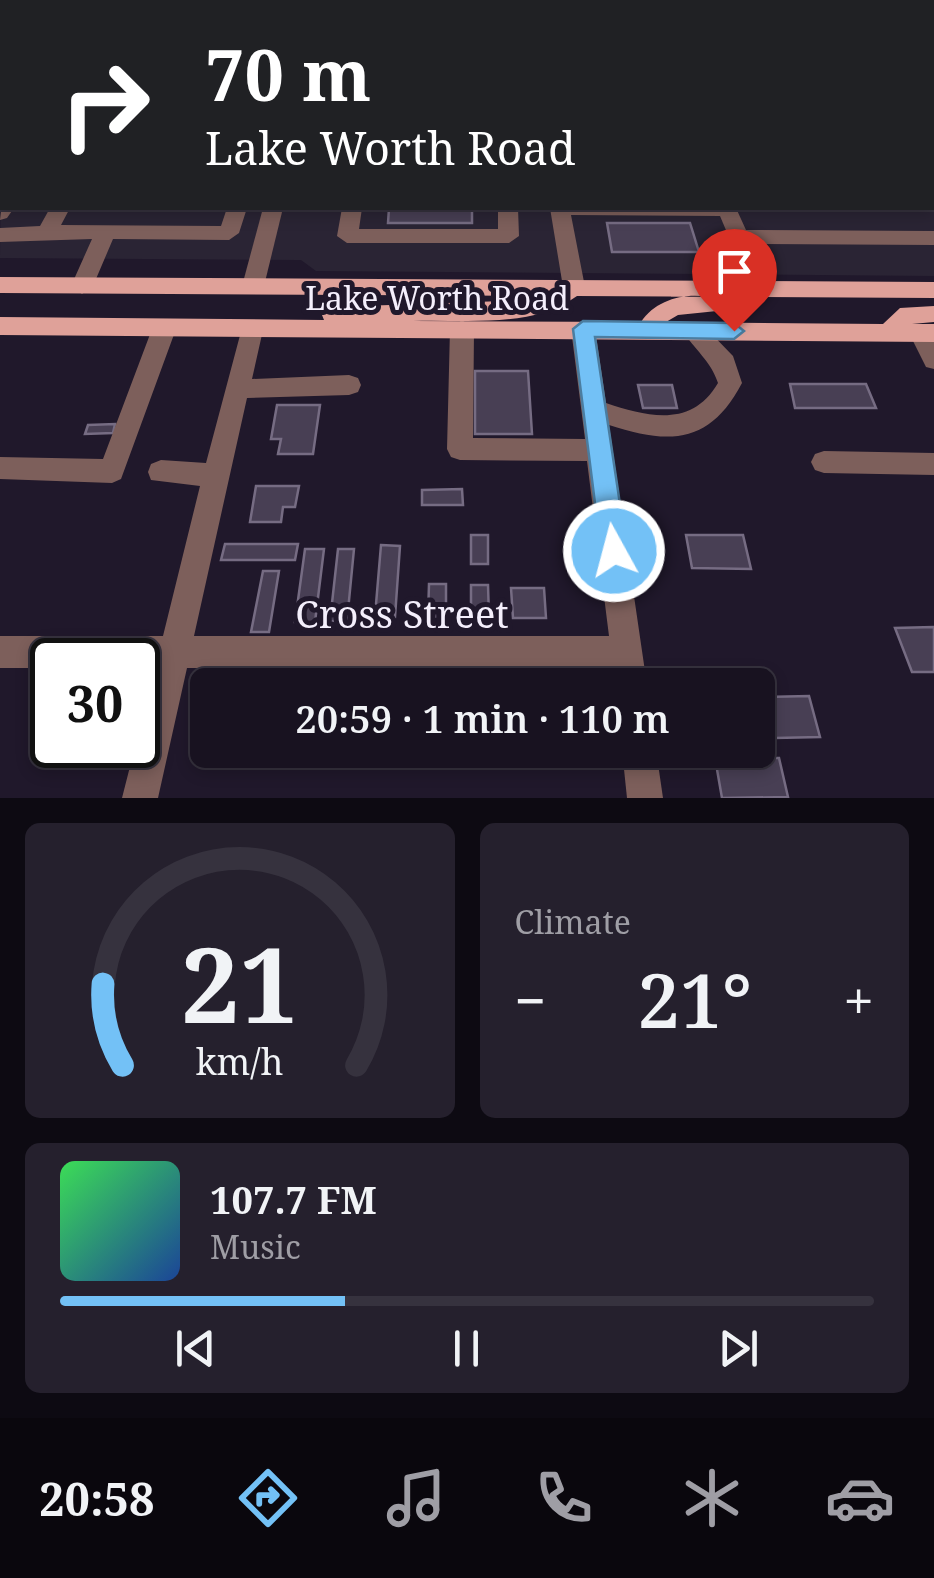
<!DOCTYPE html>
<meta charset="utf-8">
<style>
body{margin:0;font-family:"Noto Serif",serif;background:#25202d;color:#f1f3f6;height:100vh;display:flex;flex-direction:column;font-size:38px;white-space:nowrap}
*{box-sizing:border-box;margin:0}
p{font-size:32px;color:#9f9ea5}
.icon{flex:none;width:55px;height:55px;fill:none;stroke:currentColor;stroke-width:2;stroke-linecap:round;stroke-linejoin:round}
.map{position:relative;height:798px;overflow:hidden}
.drawer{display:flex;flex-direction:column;gap:25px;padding:25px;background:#0d0a12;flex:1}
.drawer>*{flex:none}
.banner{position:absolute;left:0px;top:0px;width:935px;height:210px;box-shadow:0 5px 15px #0003,0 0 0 2px #36323e;background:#202124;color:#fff;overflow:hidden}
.speed{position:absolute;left:30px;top:638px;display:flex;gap:20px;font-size:50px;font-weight:700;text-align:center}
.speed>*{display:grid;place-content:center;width:130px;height:130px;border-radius:50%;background:#181220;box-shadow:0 5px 15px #0003,0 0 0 2px #36323e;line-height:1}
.speed .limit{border:5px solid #111;border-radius:15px;background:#fff;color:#111}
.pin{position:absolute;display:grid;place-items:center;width:85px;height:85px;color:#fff;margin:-102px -42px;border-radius:50% 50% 50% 0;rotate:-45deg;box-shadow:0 0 10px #0007}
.pin .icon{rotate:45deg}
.me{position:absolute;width:110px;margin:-55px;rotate:353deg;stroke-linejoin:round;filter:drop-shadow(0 0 8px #0008)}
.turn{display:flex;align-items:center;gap:35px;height:210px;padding:0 40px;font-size:45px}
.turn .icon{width:130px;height:130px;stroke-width:2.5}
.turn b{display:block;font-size:70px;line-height:85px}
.big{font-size:75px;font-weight:600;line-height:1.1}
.drawer .widget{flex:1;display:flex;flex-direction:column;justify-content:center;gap:15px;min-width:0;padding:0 35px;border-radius:15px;background:#25202d}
.drawer .dial{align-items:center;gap:0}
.dial svg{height:260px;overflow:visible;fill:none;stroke:#36323e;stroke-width:7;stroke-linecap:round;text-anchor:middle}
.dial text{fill:#f1f3f6;stroke:none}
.song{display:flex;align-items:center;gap:30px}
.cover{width:120px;height:120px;border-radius:15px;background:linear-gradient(135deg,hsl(130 70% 55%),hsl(220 70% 35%))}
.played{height:10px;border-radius:5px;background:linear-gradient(90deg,#73c1f6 35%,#36323e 35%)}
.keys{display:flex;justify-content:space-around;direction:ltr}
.heat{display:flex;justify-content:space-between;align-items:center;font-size:55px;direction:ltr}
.drawer .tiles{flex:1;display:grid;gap:25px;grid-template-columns:1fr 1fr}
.widget:last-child{grid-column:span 2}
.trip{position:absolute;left:190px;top:668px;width:585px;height:100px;border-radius:15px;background:#181220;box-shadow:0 5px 15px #0003,0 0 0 2px #36323e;font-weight:600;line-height:100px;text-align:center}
.tab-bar{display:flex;height:160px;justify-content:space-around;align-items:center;background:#0a070d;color:#9f9ea5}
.tab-bar .icon{width:70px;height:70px}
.tab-bar .current{color:#73c1f6}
.tab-bar b{font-size:45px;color:#f1f3f6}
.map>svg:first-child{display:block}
</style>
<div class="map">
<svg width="934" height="798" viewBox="0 0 934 798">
<rect width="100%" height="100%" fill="#20182b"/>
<polygon fill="#2a2434" points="43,0 934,1 934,276 316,271 301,260 0,258 2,55 2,208 932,208 932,2 41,2"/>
<g fill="#483f54" stroke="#766c83" stroke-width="2.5">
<polygon points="389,208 472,208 472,223 388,223"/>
<polygon points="607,223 690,223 699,252 612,252"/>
<polygon points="475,371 528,371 532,434 475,434"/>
<polygon points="790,384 866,384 876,408 795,408"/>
<polygon points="638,385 672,385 677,408 643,408"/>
<polygon points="277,405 320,405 313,454 278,454 281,439 271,439"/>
<polygon points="115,424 113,433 85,434 88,425"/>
<polygon points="256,486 299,486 295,507 283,507 281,522 250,522"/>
<polygon points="462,489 463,505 422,505 422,490"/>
<rect x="471" y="535" width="17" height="29"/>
<polygon points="686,535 743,535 751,569 692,568"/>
<polygon points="225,544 298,544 295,560 221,560"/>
<polygon points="381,545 400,546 395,617 375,616"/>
<polygon points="305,549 324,549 315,622 295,622"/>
<polygon points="338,549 354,549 347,621 330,621"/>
<polygon points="263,571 279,571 269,632 251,632"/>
<polygon points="429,584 446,584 446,616 428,617"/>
<polygon points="471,585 488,585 489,617 471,617"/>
<polygon points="511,588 544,588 546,618 513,618"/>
<polygon points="934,627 934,672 912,672 895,628"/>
<polygon points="809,696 820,737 775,738 765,697"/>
<polygon points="506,750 574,750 574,754 506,756"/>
<polygon points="715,758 779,758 788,797 722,798"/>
</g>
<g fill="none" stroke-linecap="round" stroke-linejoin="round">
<g fill="#7d5f5b" fill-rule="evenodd">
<polygon points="932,1 934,1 934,9 932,2 926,2"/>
<rect x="0" y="122" width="2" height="10"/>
<rect x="932" y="123" width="2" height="10"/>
<polygon points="0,150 2,151 2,162 0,162"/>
<rect x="0" y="173" width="2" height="12"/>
<polygon points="2,202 2,208 14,208 7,218 0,220"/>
<polygon points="50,208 70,208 61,225 221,226 227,208 247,208 239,233 229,240 113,239 93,286 82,294 71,286 92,239 0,242 0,228 40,226"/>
<polygon points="263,208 283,208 264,286 253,294 242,286"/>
<polygon points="342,208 362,208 359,229 498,229 498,208 518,208 519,236 509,243 347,243 337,236"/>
<polygon points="550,208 736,208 746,230 934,231 934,245 738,244 731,242 720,216 571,215 585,287 574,295 563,287"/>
<polygon points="164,320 176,329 121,479 112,483 0,479 0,457 103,459 152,329"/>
<path d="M462,320l12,9 -1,109 112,1 -14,-110 12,-9 12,9 11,74c42,14 86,25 112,-20 -7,-22 -24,-34 -36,-53l4,-6h16l31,32 9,27c-32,61 -72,62 -133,42l38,260h-32l-2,-17h-426l-29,130h-36l33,-130h-17v-8h-86v8h-52v-32h163l37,-150 -49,-6 -3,-8 3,-8 10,-4 45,3 37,-139h16l4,6 -11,49 97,-4 9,3 3,7 -3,7 -9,3 -102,3 -53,238h415l-22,-175 -127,-1 -9,-3 -4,-8 3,-120z"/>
<polygon points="921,324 929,327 934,336 934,369 926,367 909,333"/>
<polygon points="824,451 934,453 934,475 824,473 815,470 811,462 815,454"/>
<polygon points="622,750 656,750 663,798 627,798"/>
</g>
<g fill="#dfa199" fill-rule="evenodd">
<polygon points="10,0 25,0 26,2 11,2"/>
<polygon points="2,20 2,32 0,33 0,21"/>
<path d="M0,277l934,5v16l-357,-2c-45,33 -111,23 -164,25l228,1c16,-24 49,-31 76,-23l3,6 -3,6 -39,4 -12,7 217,2 17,-16 34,-2v16l-22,2h22v18l-934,-7v-18l324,3 -2,-5 3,-6 8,-2 200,-7 12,-4 -545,-3z"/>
</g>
</g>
<polygon fill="#73c1f6" stroke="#4b7da0" stroke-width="2.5" points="583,321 734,323 744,331 734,339 595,337 627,551 623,560 614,563 604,560 601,551 573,329"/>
<g text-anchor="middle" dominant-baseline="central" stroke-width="10" stroke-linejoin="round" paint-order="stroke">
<g font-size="32" fill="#f4effc" stroke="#20182b">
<text x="437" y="297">Lake Worth Road</text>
</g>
<g font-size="38" fill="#f4effc" stroke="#20182b">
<text x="402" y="613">Cross Street</text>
</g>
</g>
</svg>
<div class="speed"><div class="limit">30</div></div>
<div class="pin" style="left:734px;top:331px;background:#d93025"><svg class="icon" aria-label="arrive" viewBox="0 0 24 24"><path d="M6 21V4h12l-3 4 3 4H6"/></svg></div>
<svg class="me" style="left:614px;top:551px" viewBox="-20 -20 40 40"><circle r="17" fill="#73c1f6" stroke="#fff" stroke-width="3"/><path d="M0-11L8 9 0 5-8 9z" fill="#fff"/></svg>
<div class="trip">20:59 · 1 min · 110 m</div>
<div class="banner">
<div class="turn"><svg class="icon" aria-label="right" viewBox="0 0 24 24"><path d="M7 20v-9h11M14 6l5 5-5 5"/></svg><div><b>70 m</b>Lake Worth Road</div></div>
</div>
</div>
<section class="drawer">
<div class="tiles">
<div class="widget dial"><svg viewBox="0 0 100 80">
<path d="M14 69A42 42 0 1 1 86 69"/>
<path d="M14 69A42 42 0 0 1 8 44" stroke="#73c1f6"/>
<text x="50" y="56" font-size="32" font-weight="700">21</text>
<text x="50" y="72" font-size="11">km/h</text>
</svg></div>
<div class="widget"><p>Climate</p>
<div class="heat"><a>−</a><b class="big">21°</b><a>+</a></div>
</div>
<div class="widget">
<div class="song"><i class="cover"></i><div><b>107.7 FM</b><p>Music</p></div></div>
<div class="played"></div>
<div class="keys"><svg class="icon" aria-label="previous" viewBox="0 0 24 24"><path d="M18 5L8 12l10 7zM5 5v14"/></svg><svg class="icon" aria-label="pause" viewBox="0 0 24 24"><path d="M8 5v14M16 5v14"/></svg><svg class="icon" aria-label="next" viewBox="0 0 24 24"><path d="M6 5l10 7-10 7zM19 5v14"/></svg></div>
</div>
</div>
</section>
<nav class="tab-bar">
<b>20:58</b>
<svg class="icon current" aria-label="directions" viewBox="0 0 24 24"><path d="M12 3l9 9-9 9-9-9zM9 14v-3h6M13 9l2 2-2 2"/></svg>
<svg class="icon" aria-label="music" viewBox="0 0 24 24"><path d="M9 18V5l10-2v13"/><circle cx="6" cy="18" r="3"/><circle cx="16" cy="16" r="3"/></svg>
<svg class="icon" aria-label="phone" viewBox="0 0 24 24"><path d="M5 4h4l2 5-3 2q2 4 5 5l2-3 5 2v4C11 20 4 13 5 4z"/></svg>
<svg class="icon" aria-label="climate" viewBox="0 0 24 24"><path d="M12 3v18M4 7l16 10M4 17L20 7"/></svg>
<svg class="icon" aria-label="car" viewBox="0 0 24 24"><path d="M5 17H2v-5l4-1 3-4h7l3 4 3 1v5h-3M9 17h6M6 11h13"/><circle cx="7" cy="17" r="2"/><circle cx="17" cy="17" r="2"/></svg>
</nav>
